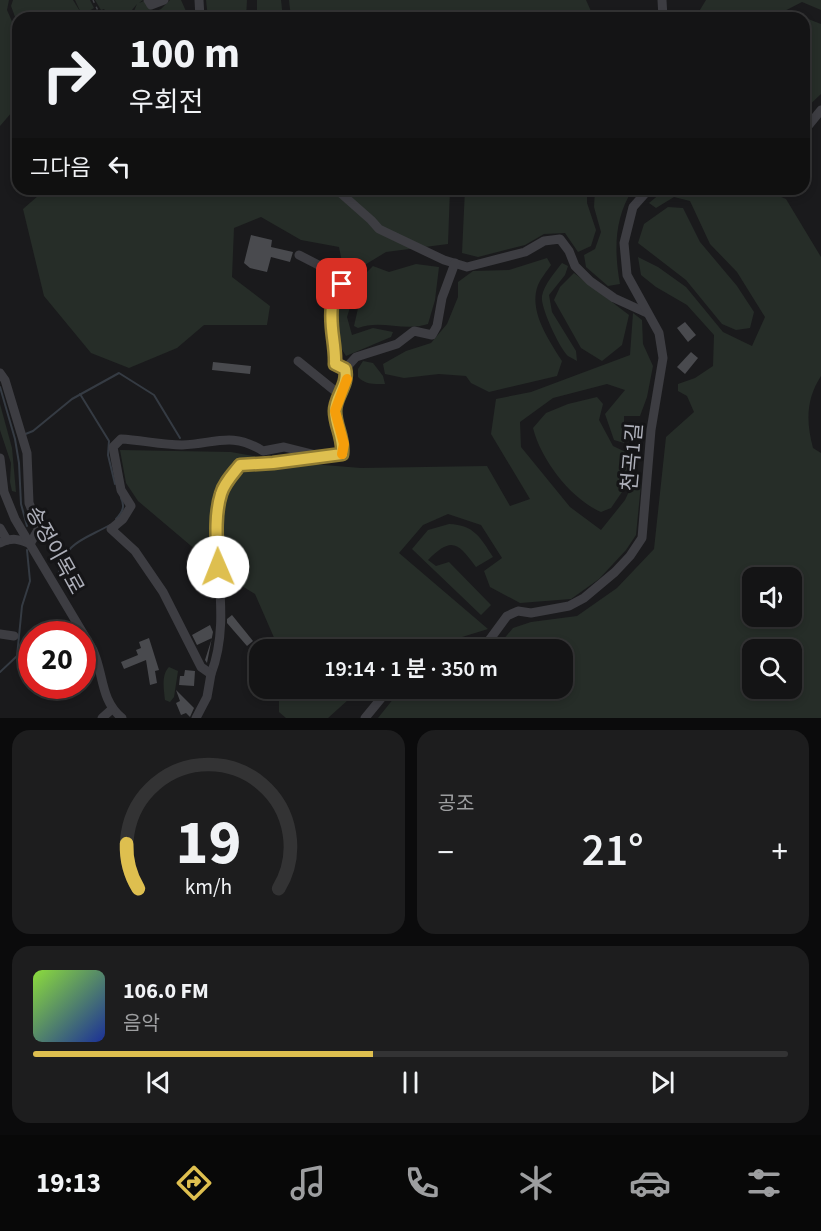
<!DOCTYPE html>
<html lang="ko">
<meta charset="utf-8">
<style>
body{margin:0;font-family:"Source Sans 3","Noto Sans KR",sans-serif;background:#1d1d1e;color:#f1f3f6;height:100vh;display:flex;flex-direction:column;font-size:22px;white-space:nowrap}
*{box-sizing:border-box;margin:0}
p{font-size:20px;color:#9d9ea0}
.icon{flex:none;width:33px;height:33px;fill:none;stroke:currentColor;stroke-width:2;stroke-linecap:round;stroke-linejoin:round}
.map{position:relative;height:718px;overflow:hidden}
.drawer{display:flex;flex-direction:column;gap:12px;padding:12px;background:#0b0b0c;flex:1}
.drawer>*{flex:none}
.banner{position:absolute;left:12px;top:12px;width:798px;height:183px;border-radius:18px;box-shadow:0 3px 9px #0003,0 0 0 2px #333334;background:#141415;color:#f1f3f6;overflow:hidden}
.tools{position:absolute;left:742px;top:567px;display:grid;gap:12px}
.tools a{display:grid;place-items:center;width:60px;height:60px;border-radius:12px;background:#141415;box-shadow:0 3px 9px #0003,0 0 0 2px #333334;font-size:30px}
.speed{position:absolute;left:18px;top:621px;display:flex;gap:12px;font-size:30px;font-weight:700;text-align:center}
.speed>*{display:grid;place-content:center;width:78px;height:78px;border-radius:50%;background:#141415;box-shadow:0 3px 9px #0003,0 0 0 2px #333334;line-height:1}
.speed .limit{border:9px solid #d22;background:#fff;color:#111}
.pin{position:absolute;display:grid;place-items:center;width:51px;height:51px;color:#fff;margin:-26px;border-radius:12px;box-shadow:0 3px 9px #0006}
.me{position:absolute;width:66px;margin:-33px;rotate:359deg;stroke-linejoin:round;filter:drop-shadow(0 0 4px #0008)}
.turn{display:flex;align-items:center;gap:21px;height:126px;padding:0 18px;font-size:27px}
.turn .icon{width:78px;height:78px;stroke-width:2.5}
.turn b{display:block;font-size:42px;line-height:51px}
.then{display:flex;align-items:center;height:57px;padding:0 18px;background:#0003;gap:12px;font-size:22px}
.big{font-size:45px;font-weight:600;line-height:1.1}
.drawer .widget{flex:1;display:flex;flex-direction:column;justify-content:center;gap:9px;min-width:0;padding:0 21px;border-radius:18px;background:#1d1d1e}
.drawer .dial{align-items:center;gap:0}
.dial svg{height:156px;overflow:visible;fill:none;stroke:#333334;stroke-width:7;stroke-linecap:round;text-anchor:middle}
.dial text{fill:#f1f3f6;stroke:none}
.song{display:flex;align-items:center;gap:18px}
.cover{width:72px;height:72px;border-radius:9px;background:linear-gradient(135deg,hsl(90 70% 55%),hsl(230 70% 35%))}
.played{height:6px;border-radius:3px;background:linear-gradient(90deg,#debf4f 45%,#333334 45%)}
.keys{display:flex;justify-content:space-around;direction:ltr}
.heat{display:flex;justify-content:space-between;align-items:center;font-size:33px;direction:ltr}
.drawer .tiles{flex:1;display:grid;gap:12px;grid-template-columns:1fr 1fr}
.widget:last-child{grid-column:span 2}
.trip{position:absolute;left:249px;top:639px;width:324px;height:60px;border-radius:18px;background:#141415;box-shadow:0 3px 9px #0003,0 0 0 2px #333334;font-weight:600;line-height:60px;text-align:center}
.tab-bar{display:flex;height:96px;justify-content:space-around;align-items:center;background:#080808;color:#9d9ea0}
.tab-bar .icon{width:42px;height:42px}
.tab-bar .current{color:#debf4f}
.tab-bar b{font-size:27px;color:#f1f3f6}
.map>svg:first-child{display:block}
</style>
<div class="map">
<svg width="821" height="718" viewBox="0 0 821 718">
<rect width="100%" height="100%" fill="#1a1a1c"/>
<g fill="#262d28" fill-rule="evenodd">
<polygon points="0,0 9,0 7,10 18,35 18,105 0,126"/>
<polygon points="13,0 73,0 81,13 75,0 90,0 94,8 82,15 85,18 18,18 18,25 11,6"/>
<polygon points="95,0 143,0 139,3 144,1 153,12 161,9 170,0 181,0 189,18 131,18 137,4 132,10 130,18 111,18 104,9 101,10"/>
<polygon points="206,0 247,0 246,18 208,18"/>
<polygon points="257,0 281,0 283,18 257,18"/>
<polygon points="289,0 586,0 594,18 291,18"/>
<polygon points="706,0 821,0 821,10 802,2 771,18 695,18"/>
<polygon points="798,15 821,24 821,94 804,110 804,18 793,18"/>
<polygon points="46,189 450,189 448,244 386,252 363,266 347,317 352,335 373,328 393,332 391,337 346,356 341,348 336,332 337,308 347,287 339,247 301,240 261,217 234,228 232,277 270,306 267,325 204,325 177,348 129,368 91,353 44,296 23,209"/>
<polygon points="465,189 587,189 587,203 596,230 591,246 578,252 565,233 544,234 525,245 478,257 462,253"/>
<path d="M595,189h38c-19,29 -19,62 -13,95l-12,2 -22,-19 -2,-12 11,-6 6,-17 -7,-25z"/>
<path d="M668,189h94l24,10 35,58v119c-15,23 -15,46 -8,72l8,5v265h-443l16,-20c26,1 51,6 73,-9l95,-1v-38l-66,-1 1,-2 16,-19 18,-6 46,-6 40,-28 37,-39 12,-112 28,-25 -7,-16 -9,-5v-7l17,-6 18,-12 1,-31 -27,-30 -31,-18 -15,-12 -3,-18 20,10 28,20 37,45 29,14 13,-29 -28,-45 -27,-28 -20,-43 -16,-4 -18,11 -7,-5 12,-10zM753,578h39v38h-39zM753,650h39v38h-39z"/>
<polygon points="668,207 683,208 700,242 737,286 754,312 750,328 736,330 722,324 686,280 638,243 644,224"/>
<path d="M547,258l4,7c-4,6 -10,13 -13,20 -10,26 11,55 24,76l-5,15 -68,16 -18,-9 -5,-7 -27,-2 -35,4 -19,-4 -2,-10 23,-13 25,-8 16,-19 11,-27v-15l15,-11 36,-1z"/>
<path d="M562,263l6,3 -3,9 -16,20 3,17 24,39 1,10c-3,-2 -6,-3 -9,-5 -8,-7 -28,-49 -26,-60 2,-11 13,-24 20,-33z"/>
<path d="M416,264l23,3 -4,33 -7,24c-25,8 -47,-5 -70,4l-4,-2 12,-53 7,-7 16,6z"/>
<polygon points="574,273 629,315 622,345 602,361 581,348 554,300 560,287"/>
<polygon points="633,313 642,320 643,344 653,366 647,397 640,416 624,416 624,443 614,440 605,414 625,390 607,384 553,398 520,422 521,447 570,507 601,530 625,500 633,483 641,484 636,535 626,550 599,579 571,599 520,603 490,587 484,571 502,558 481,525 448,514 423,525 399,553 488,629 462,637 463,649 279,649 255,594 229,578 138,501 126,483 120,450 231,452 286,462 361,468 487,466 510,506 530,499 491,434 496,399 531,392 630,355"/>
<path d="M363,361l10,2 10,13 2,8c-11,0 -19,1 -27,-7v-8z"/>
<path d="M597,397l6,7 -4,16 14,26 23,11 -3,19 -22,32 -10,4c-30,-13 -60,-52 -68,-84l13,-15 22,-9z"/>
<polygon points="0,404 12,448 16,492 12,491 10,482 11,463 0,430"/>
<path d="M449,524c25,1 31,13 44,33l-17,10c-18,-24 -24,-31 -48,-7l8,6 13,-4 42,43 -10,10 -69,-66 16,-19z"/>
<path d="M169,667l9,4 -4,26 -4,5 -5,-2c-1,-11 -4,-25 4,-33z"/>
<polygon points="279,689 279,688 380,689 372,694 349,699 328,718 286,718 279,712"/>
</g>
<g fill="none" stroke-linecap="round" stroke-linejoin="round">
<g stroke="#353b43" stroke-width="2">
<polyline points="0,387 15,439 19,463 21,504 27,526"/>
<polyline points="80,394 109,441 108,455 115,484"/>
<polyline points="23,435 33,431 72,399 119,373 154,395 180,438"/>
<path d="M116,519c7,-7 9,-13 5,-21"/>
<path d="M58,576c6,-34 25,-36 52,-51"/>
<polyline points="0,672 17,656 22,606 30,581 27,550"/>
</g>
</g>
<g fill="#494a4e">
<polygon points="251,235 272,240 271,247 293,252 290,262 271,257 267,272 250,268 244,263"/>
<polygon points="685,322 696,335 688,342 677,328"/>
<polygon points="691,352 698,358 685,374 677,367"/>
<polygon points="213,362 251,366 250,374 212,370"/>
<polygon points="232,615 253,641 247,646 227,623 227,619"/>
<polygon points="210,625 213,632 207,663 205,660 212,638 197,645 192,635"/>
<polygon points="149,638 159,670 155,671 157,683 150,685 146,660 124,669 121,662 138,655 136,650 141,648 139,642"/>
<polygon points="185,670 195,671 194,686 179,685 180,676 184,676"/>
<polygon points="176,690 194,708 190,717 186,713 181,715 176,703 180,701"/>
</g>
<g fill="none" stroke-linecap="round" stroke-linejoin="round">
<polyline stroke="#414247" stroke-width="1.5" stroke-dasharray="3 4.5" stroke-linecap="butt" points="93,0 99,13"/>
<g stroke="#3d3d42" stroke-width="9">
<polyline points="148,0 151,5 164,0"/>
<polyline points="199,0 200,18"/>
<polyline points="662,0 663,18"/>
<polyline points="804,131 821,110"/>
<polyline points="336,189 371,220 379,229 444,260 467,267 525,252 544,241 560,239 569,251 575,266 590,281 614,298 647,313"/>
<polyline points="298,361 340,395"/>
<polyline points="345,369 356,357 397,344 414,331 432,335 437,326 442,298 455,263"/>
<path d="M0,373l5,7 22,73 2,50 10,25 -9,16c-11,-5 -18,-7 -30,-1"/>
<path d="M0,458l4,34 11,27 78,131c11,24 7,50 29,68"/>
<polyline points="0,528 7,540"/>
<polyline points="0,634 14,636"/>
<polyline points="482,650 507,616 518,611 531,613 569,606 584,598 615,572 630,556 642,538 651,430 663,358 659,333 627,275 624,243 633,207 649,189"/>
<path d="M211,674c17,-44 7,-90 6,-136 0,-14 -1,-33 4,-46 4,-10 12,-19 18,-27l33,-2 42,-6"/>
<polyline points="420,688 441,688"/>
<polyline points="102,718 112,709"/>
<path d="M196,718l11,-21 4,-23 -10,-7 -38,-75 -28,-41 -24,-22 12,-10 8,-13 -10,-16 -8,-43 8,-8c20,1 41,6 61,6 33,-1 49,-14 81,6l21,-4 36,9 22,-2c2,-16 -7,-28 -7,-43 0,-15 14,-26 10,-42l-10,-5c1,-19 -6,-38 -3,-58 1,-7 6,-15 10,-22l-6,-10 -37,-19"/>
<polyline points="365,718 388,690 395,688"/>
</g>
</g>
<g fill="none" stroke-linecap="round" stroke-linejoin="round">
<defs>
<path id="route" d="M218,567c-1,-23 -4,-51 3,-73 3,-11 12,-20 19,-29l33,-2 69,-9c2,-16 -7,-28 -7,-43 0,-15 14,-26 10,-42l-10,-5c1,-19 -6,-38 -3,-58 1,-7 6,-15 10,-22"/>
</defs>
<use href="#route" stroke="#907c33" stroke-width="15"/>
<use href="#route" stroke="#debf4f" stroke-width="10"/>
<polyline stroke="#f59e0b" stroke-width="10" points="342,454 344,444 335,411 347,379"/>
</g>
<g text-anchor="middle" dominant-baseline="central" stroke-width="6" stroke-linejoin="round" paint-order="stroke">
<g font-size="21" fill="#aeb0ba" stroke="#151517">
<text transform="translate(632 457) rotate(-85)">천곡1길</text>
<text transform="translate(55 550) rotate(61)">송정이목로</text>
</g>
</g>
</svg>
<div class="tools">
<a><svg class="icon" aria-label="sound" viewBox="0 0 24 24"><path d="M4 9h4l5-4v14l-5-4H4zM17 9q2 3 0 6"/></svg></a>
<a><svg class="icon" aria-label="search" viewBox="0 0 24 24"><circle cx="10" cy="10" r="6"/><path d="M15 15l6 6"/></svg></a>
</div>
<div class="speed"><div class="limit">20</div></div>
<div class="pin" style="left:342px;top:284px;background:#d93025"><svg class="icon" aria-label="arrive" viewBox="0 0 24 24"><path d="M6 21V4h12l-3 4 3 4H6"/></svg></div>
<svg class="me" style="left:218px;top:567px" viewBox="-20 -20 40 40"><circle r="19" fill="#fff"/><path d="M0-13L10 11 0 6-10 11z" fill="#debf4f"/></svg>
<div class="trip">19:14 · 1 분 · 350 m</div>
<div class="banner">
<div class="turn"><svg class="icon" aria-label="right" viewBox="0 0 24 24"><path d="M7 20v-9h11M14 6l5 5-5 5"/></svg><div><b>100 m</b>우회전</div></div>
<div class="then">그다음<svg class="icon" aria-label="left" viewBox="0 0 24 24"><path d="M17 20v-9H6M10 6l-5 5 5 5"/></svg></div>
</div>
</div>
<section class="drawer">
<div class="tiles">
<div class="widget dial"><svg viewBox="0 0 100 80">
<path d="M14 69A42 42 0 1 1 86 69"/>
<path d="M14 69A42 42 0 0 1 8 46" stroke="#debf4f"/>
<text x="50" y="56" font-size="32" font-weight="700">19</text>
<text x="50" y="72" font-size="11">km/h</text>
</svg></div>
<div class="widget"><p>공조</p>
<div class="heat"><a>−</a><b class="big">21°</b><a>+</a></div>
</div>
<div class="widget">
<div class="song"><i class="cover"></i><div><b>106.0 FM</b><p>음악</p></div></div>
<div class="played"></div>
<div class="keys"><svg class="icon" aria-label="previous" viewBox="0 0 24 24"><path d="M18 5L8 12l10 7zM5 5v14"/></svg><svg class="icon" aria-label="pause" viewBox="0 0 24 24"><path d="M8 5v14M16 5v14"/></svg><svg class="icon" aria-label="next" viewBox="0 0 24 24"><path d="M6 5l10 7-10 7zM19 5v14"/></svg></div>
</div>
</div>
</section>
<nav class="tab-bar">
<b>19:13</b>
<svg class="icon current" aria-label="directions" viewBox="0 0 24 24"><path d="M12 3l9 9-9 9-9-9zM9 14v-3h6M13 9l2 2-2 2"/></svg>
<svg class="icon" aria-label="music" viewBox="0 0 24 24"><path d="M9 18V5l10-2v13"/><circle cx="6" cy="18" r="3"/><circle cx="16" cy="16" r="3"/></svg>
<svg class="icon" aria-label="phone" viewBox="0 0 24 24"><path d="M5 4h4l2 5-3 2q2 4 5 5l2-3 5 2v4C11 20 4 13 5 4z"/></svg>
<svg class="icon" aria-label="climate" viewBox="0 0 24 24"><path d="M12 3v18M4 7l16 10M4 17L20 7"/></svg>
<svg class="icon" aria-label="car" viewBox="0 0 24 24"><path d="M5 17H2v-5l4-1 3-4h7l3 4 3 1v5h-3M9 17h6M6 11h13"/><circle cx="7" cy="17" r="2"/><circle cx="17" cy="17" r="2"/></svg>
<svg class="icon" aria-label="filters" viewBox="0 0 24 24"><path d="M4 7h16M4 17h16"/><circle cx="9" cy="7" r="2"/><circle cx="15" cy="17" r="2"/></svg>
</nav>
